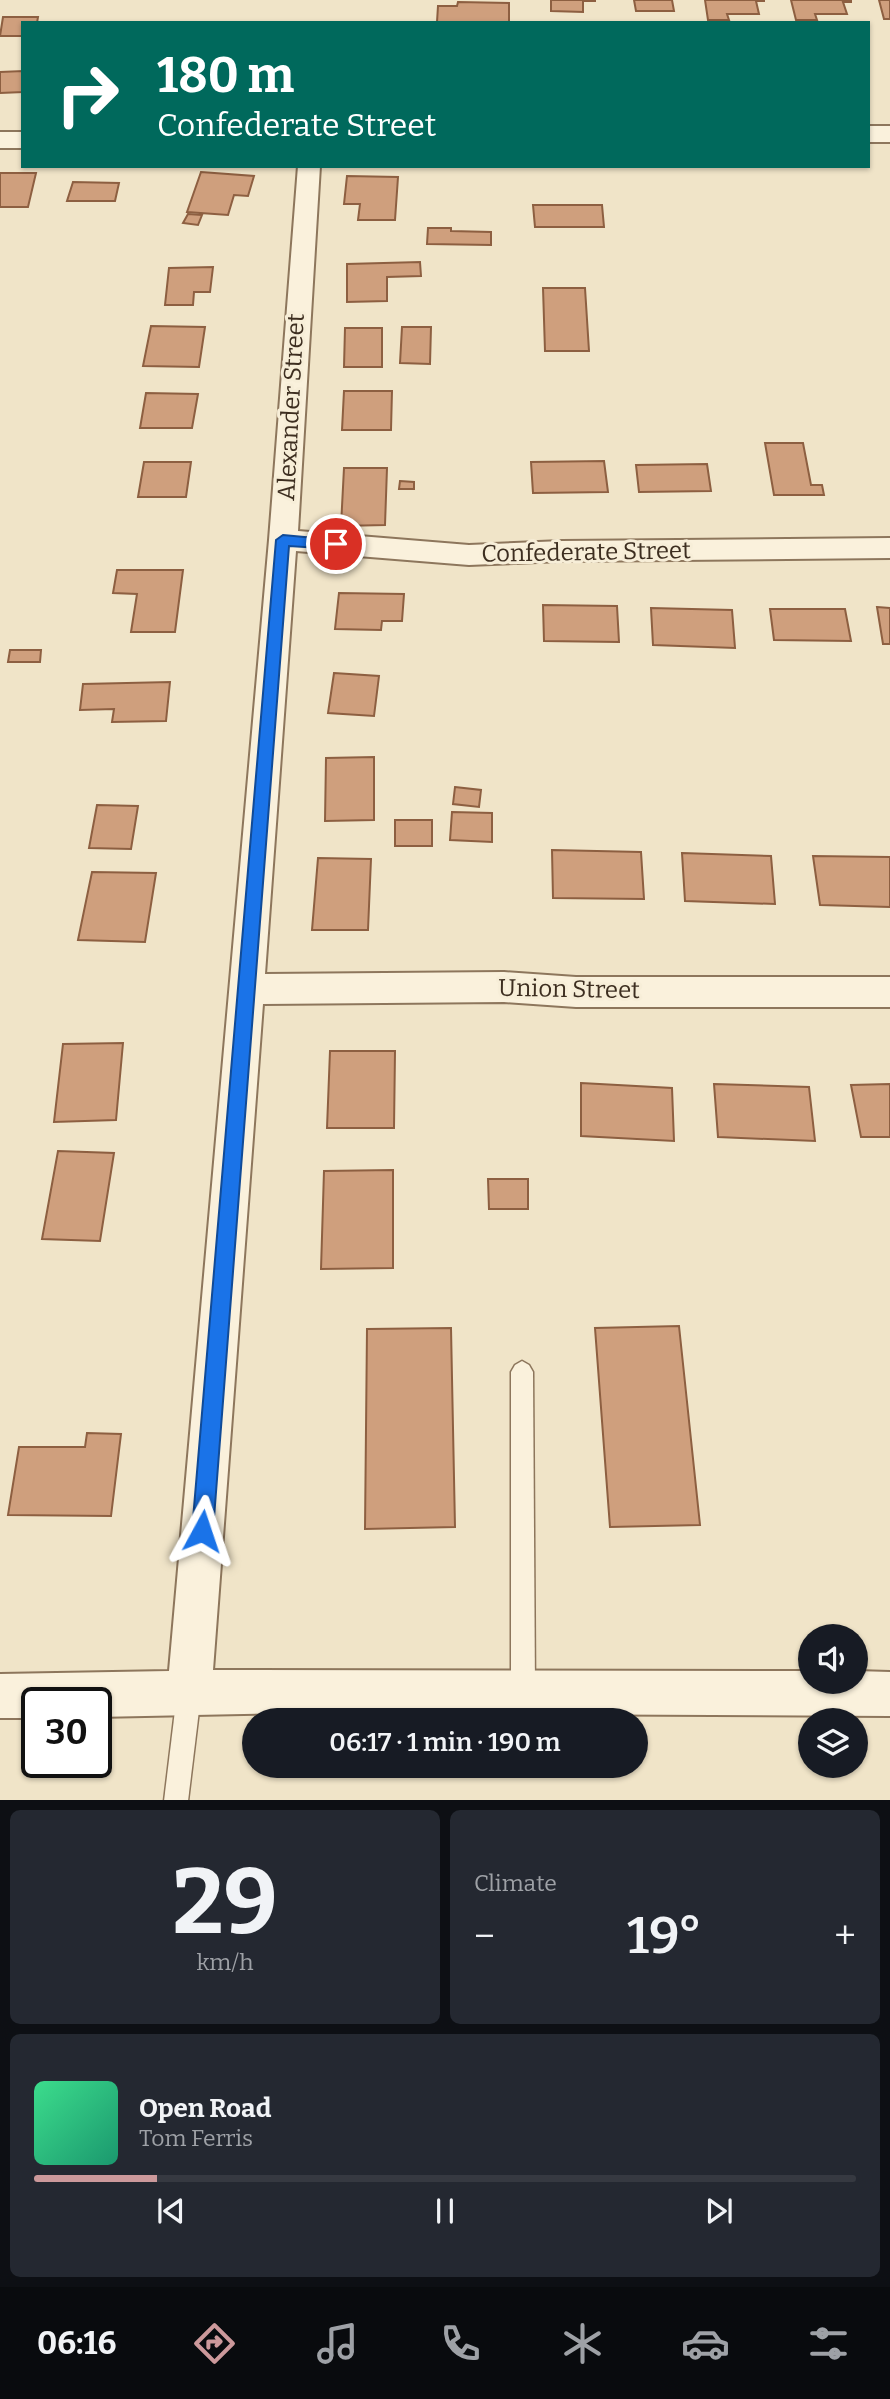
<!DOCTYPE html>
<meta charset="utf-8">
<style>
body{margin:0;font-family:Bitter,serif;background:#242831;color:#f1f3f6;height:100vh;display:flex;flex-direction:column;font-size:26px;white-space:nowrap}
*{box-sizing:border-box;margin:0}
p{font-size:23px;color:#9ea1a6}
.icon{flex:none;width:38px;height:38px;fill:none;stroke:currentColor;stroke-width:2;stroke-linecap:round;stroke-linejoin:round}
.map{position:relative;height:1800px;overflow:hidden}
.sheet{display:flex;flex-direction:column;gap:10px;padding:10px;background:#0d0f14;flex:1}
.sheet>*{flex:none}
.top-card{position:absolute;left:21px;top:21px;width:849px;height:147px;border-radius:0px;box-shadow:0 2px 5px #0004;background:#00695c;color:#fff;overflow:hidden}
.buttons{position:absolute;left:798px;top:1624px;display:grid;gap:14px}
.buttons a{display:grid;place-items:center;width:70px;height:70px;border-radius:50%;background:#171b24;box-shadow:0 2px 5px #0004;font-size:35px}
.speed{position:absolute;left:21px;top:1687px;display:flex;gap:14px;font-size:35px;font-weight:700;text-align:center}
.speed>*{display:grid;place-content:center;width:91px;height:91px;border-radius:50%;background:#171b24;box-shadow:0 2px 5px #0004;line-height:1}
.speed .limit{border:4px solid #111;border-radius:10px;background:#fff;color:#111}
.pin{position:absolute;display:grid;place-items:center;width:60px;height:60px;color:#fff;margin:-30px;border:4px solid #fff;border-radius:50%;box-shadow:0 2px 7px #0007}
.me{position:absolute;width:77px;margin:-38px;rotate:5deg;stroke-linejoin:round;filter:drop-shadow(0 0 5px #0008)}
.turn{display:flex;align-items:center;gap:24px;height:147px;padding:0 21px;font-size:32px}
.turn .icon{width:91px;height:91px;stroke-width:2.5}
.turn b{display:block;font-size:49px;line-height:60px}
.big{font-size:52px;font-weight:600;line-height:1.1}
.sheet .widget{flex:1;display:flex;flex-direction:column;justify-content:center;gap:10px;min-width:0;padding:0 24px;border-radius:10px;background:#242831}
.sheet .dial{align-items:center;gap:0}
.dial b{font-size:91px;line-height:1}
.song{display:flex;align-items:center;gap:21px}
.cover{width:84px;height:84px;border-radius:10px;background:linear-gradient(135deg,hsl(150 70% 55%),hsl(160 70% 35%))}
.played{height:7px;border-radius:4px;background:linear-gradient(90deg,#cc999b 15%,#363941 15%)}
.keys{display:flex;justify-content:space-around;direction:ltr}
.heat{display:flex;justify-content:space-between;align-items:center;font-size:38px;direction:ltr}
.sheet .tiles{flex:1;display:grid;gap:10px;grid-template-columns:1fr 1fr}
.widget:last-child{grid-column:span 2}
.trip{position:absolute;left:242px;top:1708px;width:406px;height:70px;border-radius:35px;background:#171b24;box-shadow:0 2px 5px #0004;font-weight:600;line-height:70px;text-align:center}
.tabs{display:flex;height:112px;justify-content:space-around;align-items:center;background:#090b0e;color:#9ea1a6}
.tabs .icon{width:49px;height:49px}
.tabs .selected{color:#cc999b}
.tabs b{font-size:32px;color:#f1f3f6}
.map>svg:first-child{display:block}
</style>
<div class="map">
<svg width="890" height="1801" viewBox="0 0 890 1801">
<rect width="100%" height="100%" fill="#f0e4c8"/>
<g fill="#cf9f7d" stroke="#8d5f41" stroke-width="2">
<polygon points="551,0 595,0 595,1 583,1 583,12 551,11"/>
<polygon points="634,0 672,0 674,11 636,11"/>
<polygon points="705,0 764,0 764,1 756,1 759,14 727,14 729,20 708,20"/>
<polygon points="791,0 851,0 851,2 843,2 847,14 815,14 817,20 796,20"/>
<polygon points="879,0 890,0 890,19 884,19"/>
<polygon points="458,2 509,3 509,22 437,22 438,6 457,6"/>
<polygon points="3,17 38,17 37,23 23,23 23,36 0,36"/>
<polygon points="23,71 23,92 0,93 0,72"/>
<polygon points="201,172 254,176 248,196 234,195 228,215 187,212"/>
<polygon points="0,173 36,173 28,207 0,207"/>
<polygon points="347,176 398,177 395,220 358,220 360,204 344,204"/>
<polygon points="73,182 119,183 115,201 67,201"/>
<polygon points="533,205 602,205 604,227 535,227"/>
<polygon points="188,214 202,215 198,225 183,223"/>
<polygon points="428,228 451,228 451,231 491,232 491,245 427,244"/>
<polygon points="420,262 421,276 387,277 387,301 347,302 347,264"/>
<polygon points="213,267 210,292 194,292 193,305 165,305 169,268"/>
<polygon points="543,288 585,288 589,351 545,351"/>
<polygon points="151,326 205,327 199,367 143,366"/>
<polygon points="402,327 431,327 430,364 400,363"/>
<polygon points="345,328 382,328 382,367 344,367"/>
<polygon points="344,391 392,391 391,430 342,430"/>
<polygon points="146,393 198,394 192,428 140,428"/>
<polygon points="765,443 803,443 811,485 822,485 824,495 774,495"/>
<polygon points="604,461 608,492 533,493 531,462"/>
<polygon points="144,462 191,462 186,497 138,497"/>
<polygon points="707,464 711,491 639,492 636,465"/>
<polygon points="344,468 387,468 385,525 341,526"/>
<polygon points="400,481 414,482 414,489 399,489"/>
<polygon points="117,570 183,570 175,632 131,632 137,594 113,593"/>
<polygon points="339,593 404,594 402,621 382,621 381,630 335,629"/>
<polygon points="543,605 617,606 619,642 544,641"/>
<polygon points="877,607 890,608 890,644 883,644"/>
<polygon points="651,608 732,610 735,648 653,645"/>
<polygon points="770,609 845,609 851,641 774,640"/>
<polygon points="10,650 41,650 40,662 8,662"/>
<polygon points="334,673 379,676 374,716 328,713"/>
<polygon points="170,682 166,721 112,722 114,709 80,710 83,684"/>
<polygon points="374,757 374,820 325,821 326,758"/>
<polygon points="455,787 481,790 479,807 453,804"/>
<polygon points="97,805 138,806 131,849 89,848"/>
<polygon points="452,812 492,813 492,842 450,840"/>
<rect x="395" y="820" width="37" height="26"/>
<polygon points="552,850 641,852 644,899 553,898"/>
<polygon points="682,853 771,856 775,904 685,901"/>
<polygon points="813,856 890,857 890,907 820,905"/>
<polygon points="318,858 371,859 368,930 312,930"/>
<polygon points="92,872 156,873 145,942 78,940"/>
<polygon points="123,1043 116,1120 54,1122 63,1044"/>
<polygon points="330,1051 395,1051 394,1128 327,1128"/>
<polygon points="581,1083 672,1088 674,1141 581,1136"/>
<polygon points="714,1084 809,1087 815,1141 718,1137"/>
<polygon points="890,1084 890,1137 861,1137 851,1085"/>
<polygon points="58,1151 114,1153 100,1241 42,1239"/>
<polygon points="393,1170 393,1268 321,1269 324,1171"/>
<polygon points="488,1179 528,1179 528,1209 489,1209"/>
<polygon points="679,1326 700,1525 610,1527 595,1328"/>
<polygon points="451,1328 455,1527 365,1529 367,1329"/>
<polygon points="87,1433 121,1434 111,1516 8,1515 19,1447 85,1447"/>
</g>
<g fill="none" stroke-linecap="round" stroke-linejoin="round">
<defs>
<g id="service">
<polygon points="522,1361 529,1365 533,1372 535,1692 531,1700 523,1704 515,1700 511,1692 511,1372 515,1365"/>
<polygon points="189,1682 197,1686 201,1694 188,1801 164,1801 177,1694 181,1686"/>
</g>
<polygon id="minor" points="298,166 320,166 298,531 469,545 562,541 890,538 890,558 562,561 469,565 296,551 265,974 504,972 576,977 890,977 890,1007 576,1007 504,1002 263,1004 213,1670 810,1671 810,1682 856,1682 856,1671 890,1672 890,1716 292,1713 96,1717 96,1703 37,1703 37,1718 0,1718 0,1674 169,1671 269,540"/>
<g id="tertiary">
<rect x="868" y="126" width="22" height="16"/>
<rect x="0" y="132" width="23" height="16"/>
</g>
</defs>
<use href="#service" stroke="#8d765c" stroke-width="3"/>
<use href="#minor" stroke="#8d765c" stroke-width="4"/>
<use href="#tertiary" stroke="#8d765c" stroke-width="4"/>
<use href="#service" fill="#faf1dc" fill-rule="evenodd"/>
<use href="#minor" fill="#faf1dc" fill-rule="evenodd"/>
<use href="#tertiary" fill="#faf1dc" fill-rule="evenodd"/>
</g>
<polygon fill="#1a73e8" stroke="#114b97" stroke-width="2" points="283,535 336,540 343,544 336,549 289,546 213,1531 210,1539 202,1542 195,1539 192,1531 276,540"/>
<g text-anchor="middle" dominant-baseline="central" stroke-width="6" stroke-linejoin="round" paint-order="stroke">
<g font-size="24" fill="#3d2e20" stroke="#f7eed8">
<text transform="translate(291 407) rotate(-87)">Alexander Street</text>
<text transform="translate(586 552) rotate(-1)">Confederate Street</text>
<text transform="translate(569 989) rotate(1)">Union Street</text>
</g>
</g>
</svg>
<div class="buttons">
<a><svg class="icon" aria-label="sound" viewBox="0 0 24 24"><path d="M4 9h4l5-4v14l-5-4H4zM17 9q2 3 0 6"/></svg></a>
<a><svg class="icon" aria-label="layers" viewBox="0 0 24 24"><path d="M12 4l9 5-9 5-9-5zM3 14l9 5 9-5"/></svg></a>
</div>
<div class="speed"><div class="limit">30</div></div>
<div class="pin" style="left:336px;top:544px;background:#d93025"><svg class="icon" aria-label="arrive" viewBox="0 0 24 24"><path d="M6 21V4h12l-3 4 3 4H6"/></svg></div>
<svg class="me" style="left:202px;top:1531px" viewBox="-20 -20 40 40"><path d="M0-17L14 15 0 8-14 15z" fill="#1a73e8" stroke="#fff" stroke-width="4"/></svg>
<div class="trip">06:17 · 1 min · 190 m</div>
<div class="top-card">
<div class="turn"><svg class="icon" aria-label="right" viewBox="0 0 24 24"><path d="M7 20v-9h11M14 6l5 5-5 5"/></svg><div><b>180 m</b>Confederate Street</div></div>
</div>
</div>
<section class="sheet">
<div class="tiles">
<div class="widget dial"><b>29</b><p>km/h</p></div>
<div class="widget"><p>Climate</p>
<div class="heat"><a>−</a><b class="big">19°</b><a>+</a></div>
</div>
<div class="widget">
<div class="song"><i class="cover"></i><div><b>Open Road</b><p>Tom Ferris</p></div></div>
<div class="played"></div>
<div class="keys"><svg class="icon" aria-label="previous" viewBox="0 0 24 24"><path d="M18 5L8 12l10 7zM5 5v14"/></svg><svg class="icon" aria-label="pause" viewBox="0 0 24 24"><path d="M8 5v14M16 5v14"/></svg><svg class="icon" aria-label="next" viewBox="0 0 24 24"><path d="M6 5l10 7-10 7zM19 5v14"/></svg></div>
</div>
</div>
</section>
<nav class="tabs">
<b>06:16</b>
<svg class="icon selected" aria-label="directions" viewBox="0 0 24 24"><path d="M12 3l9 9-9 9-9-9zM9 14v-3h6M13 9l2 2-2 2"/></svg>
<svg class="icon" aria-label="music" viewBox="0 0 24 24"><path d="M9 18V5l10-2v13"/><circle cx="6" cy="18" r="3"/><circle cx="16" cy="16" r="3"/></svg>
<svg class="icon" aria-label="phone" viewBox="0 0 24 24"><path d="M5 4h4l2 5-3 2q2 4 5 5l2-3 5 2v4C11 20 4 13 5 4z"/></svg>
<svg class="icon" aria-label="climate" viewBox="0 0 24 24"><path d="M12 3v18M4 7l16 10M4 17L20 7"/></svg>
<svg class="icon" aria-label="car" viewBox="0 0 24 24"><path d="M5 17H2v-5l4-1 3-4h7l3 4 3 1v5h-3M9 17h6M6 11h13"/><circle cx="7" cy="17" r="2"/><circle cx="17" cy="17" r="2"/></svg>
<svg class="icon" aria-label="filters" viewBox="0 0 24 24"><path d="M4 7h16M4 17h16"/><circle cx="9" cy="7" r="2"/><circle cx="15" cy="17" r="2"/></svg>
</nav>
